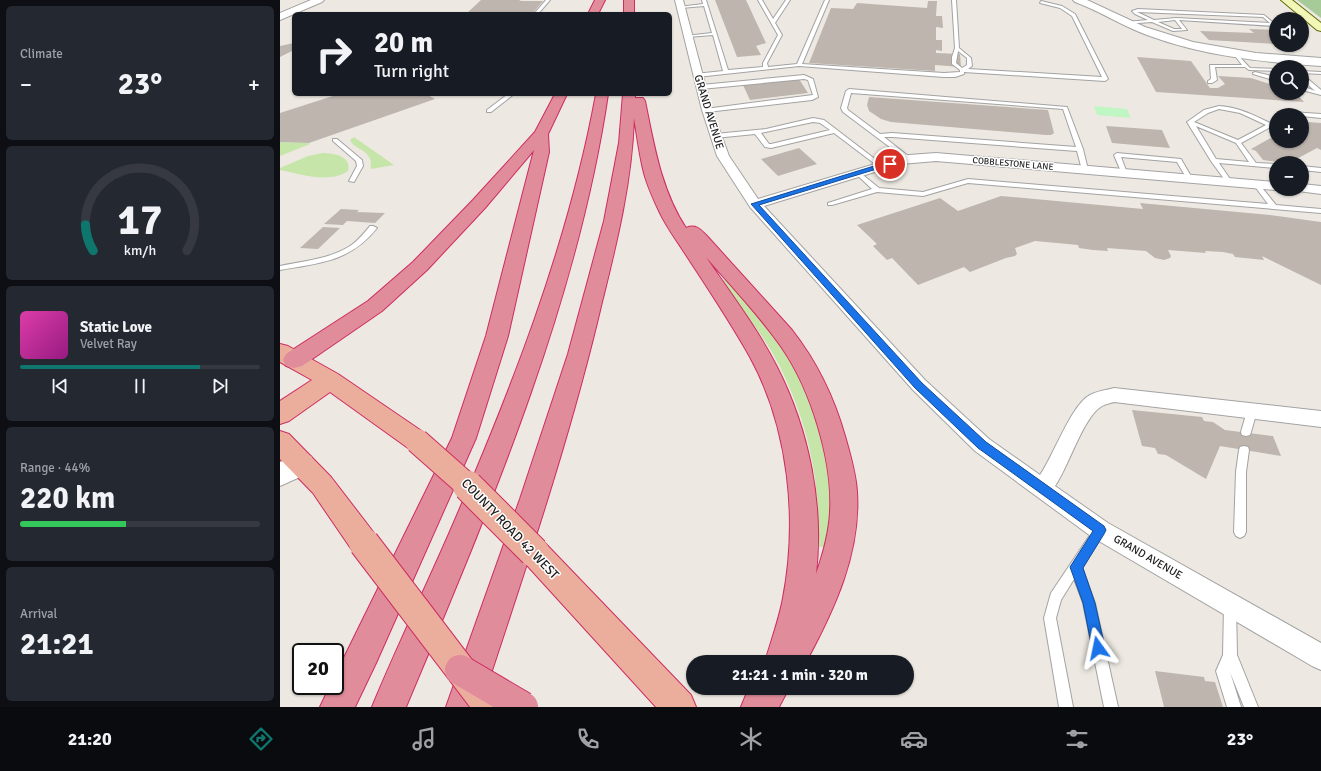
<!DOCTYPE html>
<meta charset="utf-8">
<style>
body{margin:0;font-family:Signika,sans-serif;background:#242831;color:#f1f3f6;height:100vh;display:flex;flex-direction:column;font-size:15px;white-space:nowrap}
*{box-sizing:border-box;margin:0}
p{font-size:13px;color:#9ea1a6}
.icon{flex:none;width:22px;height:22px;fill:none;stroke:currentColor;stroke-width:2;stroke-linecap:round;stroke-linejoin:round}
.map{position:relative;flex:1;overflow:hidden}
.sheet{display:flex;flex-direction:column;gap:6px;padding:6px;background:#0d0f14;width:280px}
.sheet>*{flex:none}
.hud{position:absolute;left:12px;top:12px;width:380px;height:84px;border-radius:6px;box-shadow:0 1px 3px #0004;background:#171b24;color:#f1f3f6;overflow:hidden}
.fabs{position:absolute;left:989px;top:12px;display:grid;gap:8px}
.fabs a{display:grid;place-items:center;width:40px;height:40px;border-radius:50%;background:#171b24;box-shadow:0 1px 3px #0004;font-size:20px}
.speed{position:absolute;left:12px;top:643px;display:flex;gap:8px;font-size:20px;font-weight:700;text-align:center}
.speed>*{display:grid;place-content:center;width:52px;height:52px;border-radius:50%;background:#171b24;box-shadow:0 1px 3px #0004;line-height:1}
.speed .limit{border:2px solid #111;border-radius:6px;background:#fff;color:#111}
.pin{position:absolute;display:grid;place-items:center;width:34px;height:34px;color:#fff;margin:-17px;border:2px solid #fff;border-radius:50%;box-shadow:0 1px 4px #0007}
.me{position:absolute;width:44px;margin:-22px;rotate:348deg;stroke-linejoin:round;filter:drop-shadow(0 0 3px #0008)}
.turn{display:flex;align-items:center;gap:14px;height:84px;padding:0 16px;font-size:18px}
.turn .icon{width:52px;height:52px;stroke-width:2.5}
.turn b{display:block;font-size:28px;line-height:34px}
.big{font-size:30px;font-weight:700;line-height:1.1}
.sheet .card{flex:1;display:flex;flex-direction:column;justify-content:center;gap:6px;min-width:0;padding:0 14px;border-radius:6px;background:#242831}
.sheet .dial{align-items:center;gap:0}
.dial svg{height:104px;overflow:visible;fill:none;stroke:#363941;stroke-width:7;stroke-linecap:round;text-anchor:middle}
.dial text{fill:#f1f3f6;stroke:none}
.song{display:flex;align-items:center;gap:12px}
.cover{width:48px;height:48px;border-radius:6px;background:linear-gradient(135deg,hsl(320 70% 55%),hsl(310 70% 35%))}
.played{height:4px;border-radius:2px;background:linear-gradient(90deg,#0f766e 75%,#363941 75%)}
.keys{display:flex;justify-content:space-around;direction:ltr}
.heat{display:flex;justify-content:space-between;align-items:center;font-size:22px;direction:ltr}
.charge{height:6px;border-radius:3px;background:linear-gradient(90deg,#34c759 44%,#363941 0)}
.trip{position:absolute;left:406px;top:655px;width:228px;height:40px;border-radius:20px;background:#171b24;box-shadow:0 1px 3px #0004;font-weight:700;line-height:40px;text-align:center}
.tabs{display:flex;height:64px;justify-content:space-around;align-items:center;background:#090b0e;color:#9ea1a6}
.tabs .icon{width:28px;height:28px}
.tabs .active{color:#0f766e}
.tabs b{font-size:18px;color:#f1f3f6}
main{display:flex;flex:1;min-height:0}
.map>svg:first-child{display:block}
</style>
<main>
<section class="sheet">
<div class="card"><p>Climate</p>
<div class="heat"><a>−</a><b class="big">23°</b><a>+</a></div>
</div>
<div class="card dial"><svg viewBox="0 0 100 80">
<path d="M14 69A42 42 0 1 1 86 69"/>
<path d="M14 69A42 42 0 0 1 8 49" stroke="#0f766e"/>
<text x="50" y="56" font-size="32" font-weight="700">17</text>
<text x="50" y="72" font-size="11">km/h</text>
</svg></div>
<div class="card">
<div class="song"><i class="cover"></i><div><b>Static Love</b><p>Velvet Ray</p></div></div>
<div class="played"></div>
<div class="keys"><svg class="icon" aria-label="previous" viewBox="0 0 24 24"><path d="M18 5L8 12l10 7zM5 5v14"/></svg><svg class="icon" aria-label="pause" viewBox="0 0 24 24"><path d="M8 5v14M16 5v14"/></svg><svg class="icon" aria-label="next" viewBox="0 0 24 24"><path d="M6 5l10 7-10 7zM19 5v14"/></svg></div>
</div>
<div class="card"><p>Range · 44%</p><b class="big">220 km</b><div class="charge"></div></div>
<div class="card"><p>Arrival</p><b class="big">21:21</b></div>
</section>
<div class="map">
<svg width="1041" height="707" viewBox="0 0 1041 707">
<rect width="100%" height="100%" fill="#ede9e2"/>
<g fill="#c6e5a9">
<path d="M74,137l40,28 -23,4c-1,-4 1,-8 -2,-12 -4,-8 -16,-9 -19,-17z"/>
<polygon points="0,142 28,143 30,144 0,156"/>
<path d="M43,153c11,0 29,3 25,18 -19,13 -47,3 -68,-1v-2l28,-12z"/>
<path d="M446,279l36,40 25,31 29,61 19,79 -6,57h-10c-1,-27 -1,-54 -6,-81 -7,-40 -21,-79 -41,-114 -15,-25 -34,-48 -52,-71z"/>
</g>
<polygon fill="#a6ca98" points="1017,0 1041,0 1041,18"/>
<polygon fill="#bff6c4" points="814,106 847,109 851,118 817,115"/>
<g fill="#bdb5ae">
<polygon points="201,0 241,0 239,1 263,1 252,14 186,14"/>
<polygon points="435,0 466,0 486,43 476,46 481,55 457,57"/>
<polygon points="648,1 657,1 656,16 662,16 663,28 656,27 656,40 662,40 662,51 656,50 656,53 680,54 681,67 655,65 655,71 529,63 551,8 573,9 577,3 647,8"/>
<polygon points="969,29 996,30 996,44 929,40 920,31 974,33"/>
<polygon points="14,43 14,50 0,57 0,46"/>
<polygon points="857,57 911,61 930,88 938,88 945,84 938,76 971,78 996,86 996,93 1016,93 1024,102 876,92"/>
<polygon points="519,79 528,93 470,100 463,85"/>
<polygon points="59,94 146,94 155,99 29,143 0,142 0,113"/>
<polygon points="589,97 768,110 774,133 771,135 766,135 611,122 601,119 589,111 587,105"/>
<polygon points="1022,120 1028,122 1041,123 1041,150 1037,148 1009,163 1006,163 983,160 976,151 971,149 996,135 996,141 1022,141"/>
<polygon points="826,126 882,130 890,148 832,143"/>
<polygon points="519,148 537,164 498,176 481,159"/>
<polygon points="721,196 863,209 860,203 990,215 1041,222 1041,285 982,256 984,260 955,257 953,254 943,252 925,251 926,253 888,250 891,256 890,258 884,260 875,258 866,251 827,248 828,251 813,250 799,248 798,245 755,241 735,248 737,254 735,256 726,258 690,272 684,267 638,285 612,258 607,260 593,246 597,244 577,225 660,198 678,211"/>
<polygon points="61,209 79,210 77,212 105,213 95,223 67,221 63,225 44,224"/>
<polygon points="43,227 60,228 38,249 20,248"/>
<polygon points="852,410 922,417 924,421 933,422 945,430 993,436 1001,456 940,446 926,479 886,455 878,454 875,448 862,446"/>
<polygon points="875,671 924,677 925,681 935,682 943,707 884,707"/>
</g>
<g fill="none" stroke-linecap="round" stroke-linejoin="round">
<defs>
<g id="service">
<polygon points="266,0 270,0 258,14 254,14"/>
<path d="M422,0h4l22,70 35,-3v-4l15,-28 -20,-35h4l11,19 13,-19h4l-15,23 7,12 -15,28 1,4 29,-3 28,-64h4l-27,64 142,9 16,-1v-2l-8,-6v-7l3,-9 -3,-48h4l3,48 12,10 1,8 -4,3 134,8 -30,-61 -12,-8 -20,-5 1,-2 21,5 13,8 33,65 -3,2 -141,-9v2l-9,3h-11l-145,-11 -102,11 -3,-2 1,-1 28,-3 -10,-36 -26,2 -2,-1 27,-3 -8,-27 -23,2 -2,-1 24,-3zM678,51l9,7v7l-5,3 -6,-5z"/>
<path d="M858,9l126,6 12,10 -2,1 -95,-6 8,10 -14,1 -21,-9 -28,2 2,-2 22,-2 -13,-6 -3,-3zM857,12l126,5 7,6 -94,-5 -22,2zM895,20l7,9h-8l-16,-7z"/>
<polygon points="955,52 970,68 996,69 996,71 969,70 965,67 935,67 937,80 932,83 928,83 928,81 931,79 930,65 962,65 953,53"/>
<polygon points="1022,71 1041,72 1041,74 1022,73"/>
<polygon points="975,72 996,77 996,81 973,74 973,73"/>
<polygon points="1022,74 1041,90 1041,95 1022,90 1022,86 1035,91 1022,79"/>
<polygon points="524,75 533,79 538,97 532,100 427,112 424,110 425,109 533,95 528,80 524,79 421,89 418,87 421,85"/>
<path d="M569,89l218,18 16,42 5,21 -3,2 -3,-2 -5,-19 -185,-14h-8l28,22 -5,1 -64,-48 -2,-4 5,-17zM571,93l212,16 13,38 -184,-14 -12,1 -32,-24 -1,-2z"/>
<polygon points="228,94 234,94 211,112 207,112 207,110"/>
<path d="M939,106c19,1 34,9 51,17l6,-3v4l-35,19 15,20 20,1v4l-57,-5 13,19 -5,1 -16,-22 -24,-39 17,-12zM939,109l21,4 26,12 -28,15 -44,-18 14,-9zM916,126l40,17 13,19 -33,-3z"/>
<polygon points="1011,112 1041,114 1041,118 1022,116 1022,115 1006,115"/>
<path d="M533,118l11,2 60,46 -5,1 -45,-34 -63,15 -6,-1 -10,-13 -40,4 -3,-2 3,-2 51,-5zM533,122l7,1 10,7 -59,14h-2l-8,-11z"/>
<polygon points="53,139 57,139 82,160 83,166 74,182 69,181 77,166 76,161 53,141"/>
<polygon points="837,153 901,159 912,178 907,179 897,162 841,157 847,173 842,174 834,155"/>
<polygon points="1022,166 1041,168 1041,172 1022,170"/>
<polygon points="578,171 599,188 643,192 688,179 988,204 973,184 976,182 978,183 996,205 1041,209 1041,213 688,183 643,196 597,192 552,205 548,205 548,203 592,189 576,174 576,172"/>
<path d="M90,226h3l4,2c-27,34 -58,35 -97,42v-4c23,-5 50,-7 70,-20 8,-5 14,-13 20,-20z"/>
<polygon points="972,407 975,408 977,411 971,432 970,435 966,436 962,435 961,432 967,411 969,408"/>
<polygon points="964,446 968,447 969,450 966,472 966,532 964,536 960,538 956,536 954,532 956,472 959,450 960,447"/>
<polygon points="820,525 824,526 826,530 802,567 815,603 838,707 824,707 803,603 794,579 781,600 776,618 793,707 779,707 764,618 771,593 816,526"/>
<polygon points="950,600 954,602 956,606 957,655 978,707 964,707 950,672 961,707 947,707 936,671 943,655 944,606 946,602"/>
</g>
<g id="minor">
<path d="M395,0h8l29,110 17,46 29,43 137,-41 14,-3 27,-2 340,29v7h3l-3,1 -340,-29 -35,3 -137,42 161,174 64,59 51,36c14,-20 31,-70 50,-80 7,-4 17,-5 24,-7l207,23v16l-207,-25c-3,1 -9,2 -12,4 -19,11 -33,60 -47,80l53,37 213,120v27l-9,-4 -220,-129 -117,-86 -62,-61 -163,-183 -33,-51 -15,-46z"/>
<polygon points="1022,184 1041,186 1041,194 1018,191 1016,189 1022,189"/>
</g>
<g id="tertiary">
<polygon points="31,0 44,0 42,2 0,20 0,13"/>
<path d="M793,0h14l58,27 48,15 63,11 65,5v8c-59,-4 -118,-10 -174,-31 -25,-9 -47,-24 -72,-33z"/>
<polygon points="22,453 31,456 35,464 31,472 0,486 0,462"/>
</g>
<polygon id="secondary" points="1001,0 1012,0 1041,23 1041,31 1037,30"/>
<g id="trunk">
<polygon points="0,344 8,346 58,374 146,434 150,441 146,448 137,452 128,448 50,392 9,421 0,424 0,401 32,380 0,362"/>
<polygon points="0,431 9,434 51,477 94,533 98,543 94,553 84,557 74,553 33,493 0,459"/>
<polygon points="254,538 264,542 411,695 416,707 376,707 244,562 240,552 244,542"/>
</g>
<g id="motorway">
<polygon points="315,0 325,0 318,14 308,14"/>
<rect x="344" y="0" width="10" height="14"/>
<polygon points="275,94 287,94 268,134 269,152 228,336 196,438 96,663 75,707 40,707 50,686 55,686 55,676 172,438 206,336 254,150 205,208 147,270 102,311 22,366 14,368 6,366 3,360 6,354 88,301 133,262 193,200 255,132"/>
<path d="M316,94h12c-31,211 -120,417 -202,613h-34c24,-58 51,-114 76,-171 62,-143 120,-289 148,-442z"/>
<path d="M343,94h12v4h8l2,3c9,44 16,89 41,127 10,-4 14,1 21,8l85,94c25,32 42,67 53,106 5,18 11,37 12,56 4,61 -23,118 -51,170h-41c6,-21 14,-42 18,-64 15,-78 6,-170 -33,-241 -19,-34 -41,-67 -62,-99 -10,-16 -21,-30 -29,-47 -6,-13 -13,-28 -16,-42 -4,-16 -6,-34 -9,-51 -2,63 -17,124 -32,184 -32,137 -78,271 -122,405h-34l74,-208 48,-145 36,-133 15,-78zM426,257c26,30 54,59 76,91 29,42 51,113 48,164 -1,21 -7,42 -14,62 8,-70 -7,-144 -39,-207 -19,-38 -47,-74 -71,-110z"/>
<polygon points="471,688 509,688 499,707 461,707 466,695"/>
</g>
</defs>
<use href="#service" stroke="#a3a3a3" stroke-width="2"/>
<use href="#minor" stroke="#a3a3a3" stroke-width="2"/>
<use href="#tertiary" stroke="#a3a3a3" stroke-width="2"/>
<use href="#secondary" stroke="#606b0a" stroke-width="2"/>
<use href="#trunk" stroke="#cd2c62" stroke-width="2"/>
<use href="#motorway" stroke="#cd2c62" stroke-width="2"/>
<use href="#service" fill="#fff" fill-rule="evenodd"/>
<use href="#minor" fill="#fff" fill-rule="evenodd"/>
<use href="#tertiary" fill="#fff" fill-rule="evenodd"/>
<use href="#secondary" fill="#f2f6b7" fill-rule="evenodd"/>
<use href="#trunk" fill="#ecae9c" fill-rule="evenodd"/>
<use href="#motorway" fill="#e18c9b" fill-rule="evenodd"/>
<defs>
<polyline id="trunk-bridge-far1" points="137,441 189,487"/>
<g id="trunk-bridge">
<polyline points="188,486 254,552"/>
<polyline points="84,543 209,707"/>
</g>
<polyline id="motorway-bridge" points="180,670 243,707"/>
</defs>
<use href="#trunk-bridge-far1" stroke="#cd2c62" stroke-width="26" stroke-linecap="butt"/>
<use href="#trunk-bridge" stroke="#cd2c62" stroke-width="32" stroke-linecap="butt"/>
<use href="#motorway-bridge" stroke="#cd2c62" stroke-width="32" stroke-linecap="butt"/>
<use href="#trunk-bridge-far1" stroke="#ecae9c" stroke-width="24"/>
<use href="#trunk-bridge" stroke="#ecae9c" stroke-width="30"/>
<use href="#motorway-bridge" stroke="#e18c9b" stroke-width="30"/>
</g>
<polygon fill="#1a73e8" stroke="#114b97" points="607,162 613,164 479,205 642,383 706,442 824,526 826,530 824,534 803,568 815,603 825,648 823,652 818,654 813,652 812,648 803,603 790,567 813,531 698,448 635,388 471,204"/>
<g text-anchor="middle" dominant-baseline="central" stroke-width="3" stroke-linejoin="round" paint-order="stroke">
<g font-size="9" fill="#1c1c1c" stroke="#fff">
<text transform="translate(733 164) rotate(5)">COBBLESTONE LANE</text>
</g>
<g font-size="11" fill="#1c1c1c" stroke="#fff">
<text transform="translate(429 112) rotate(73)">GRAND AVENUE</text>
<text transform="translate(868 557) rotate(30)">GRAND AVENUE</text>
</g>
<g font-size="13" fill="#1c1c1c" stroke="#fff">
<text transform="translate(230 529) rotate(46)">COUNTY ROAD 42 WEST</text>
</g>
</g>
</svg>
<div class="fabs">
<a><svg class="icon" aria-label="sound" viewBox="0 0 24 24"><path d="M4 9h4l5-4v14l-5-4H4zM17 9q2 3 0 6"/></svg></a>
<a><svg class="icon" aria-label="search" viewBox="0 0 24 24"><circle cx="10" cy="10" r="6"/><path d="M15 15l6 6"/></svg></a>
<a>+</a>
<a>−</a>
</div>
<div class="speed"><div class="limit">20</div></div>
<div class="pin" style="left:610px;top:164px;background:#d93025"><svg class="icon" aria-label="arrive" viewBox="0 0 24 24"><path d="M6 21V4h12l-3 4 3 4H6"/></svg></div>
<svg class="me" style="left:818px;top:648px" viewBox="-20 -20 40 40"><path d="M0-17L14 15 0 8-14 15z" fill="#1a73e8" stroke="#fff" stroke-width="4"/></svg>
<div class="trip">21:21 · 1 min · 320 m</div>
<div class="hud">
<div class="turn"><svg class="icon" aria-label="right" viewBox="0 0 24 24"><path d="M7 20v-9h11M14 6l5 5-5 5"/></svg><div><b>20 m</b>Turn right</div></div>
</div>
</div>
</main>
<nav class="tabs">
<b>21:20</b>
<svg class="icon active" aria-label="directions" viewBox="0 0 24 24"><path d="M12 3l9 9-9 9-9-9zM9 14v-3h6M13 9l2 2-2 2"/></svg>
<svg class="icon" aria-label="music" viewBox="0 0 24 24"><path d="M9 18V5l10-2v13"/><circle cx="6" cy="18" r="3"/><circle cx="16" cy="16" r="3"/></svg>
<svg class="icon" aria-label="phone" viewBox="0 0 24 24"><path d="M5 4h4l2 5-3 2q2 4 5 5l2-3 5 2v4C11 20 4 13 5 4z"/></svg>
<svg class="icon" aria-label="climate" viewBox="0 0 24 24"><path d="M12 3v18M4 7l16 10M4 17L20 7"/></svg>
<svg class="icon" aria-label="car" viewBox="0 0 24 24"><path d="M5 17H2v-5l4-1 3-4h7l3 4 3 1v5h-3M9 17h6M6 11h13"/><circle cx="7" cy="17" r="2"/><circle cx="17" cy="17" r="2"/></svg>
<svg class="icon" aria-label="filters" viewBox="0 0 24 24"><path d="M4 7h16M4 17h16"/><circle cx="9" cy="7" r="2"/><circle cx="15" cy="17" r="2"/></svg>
<b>23°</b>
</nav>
